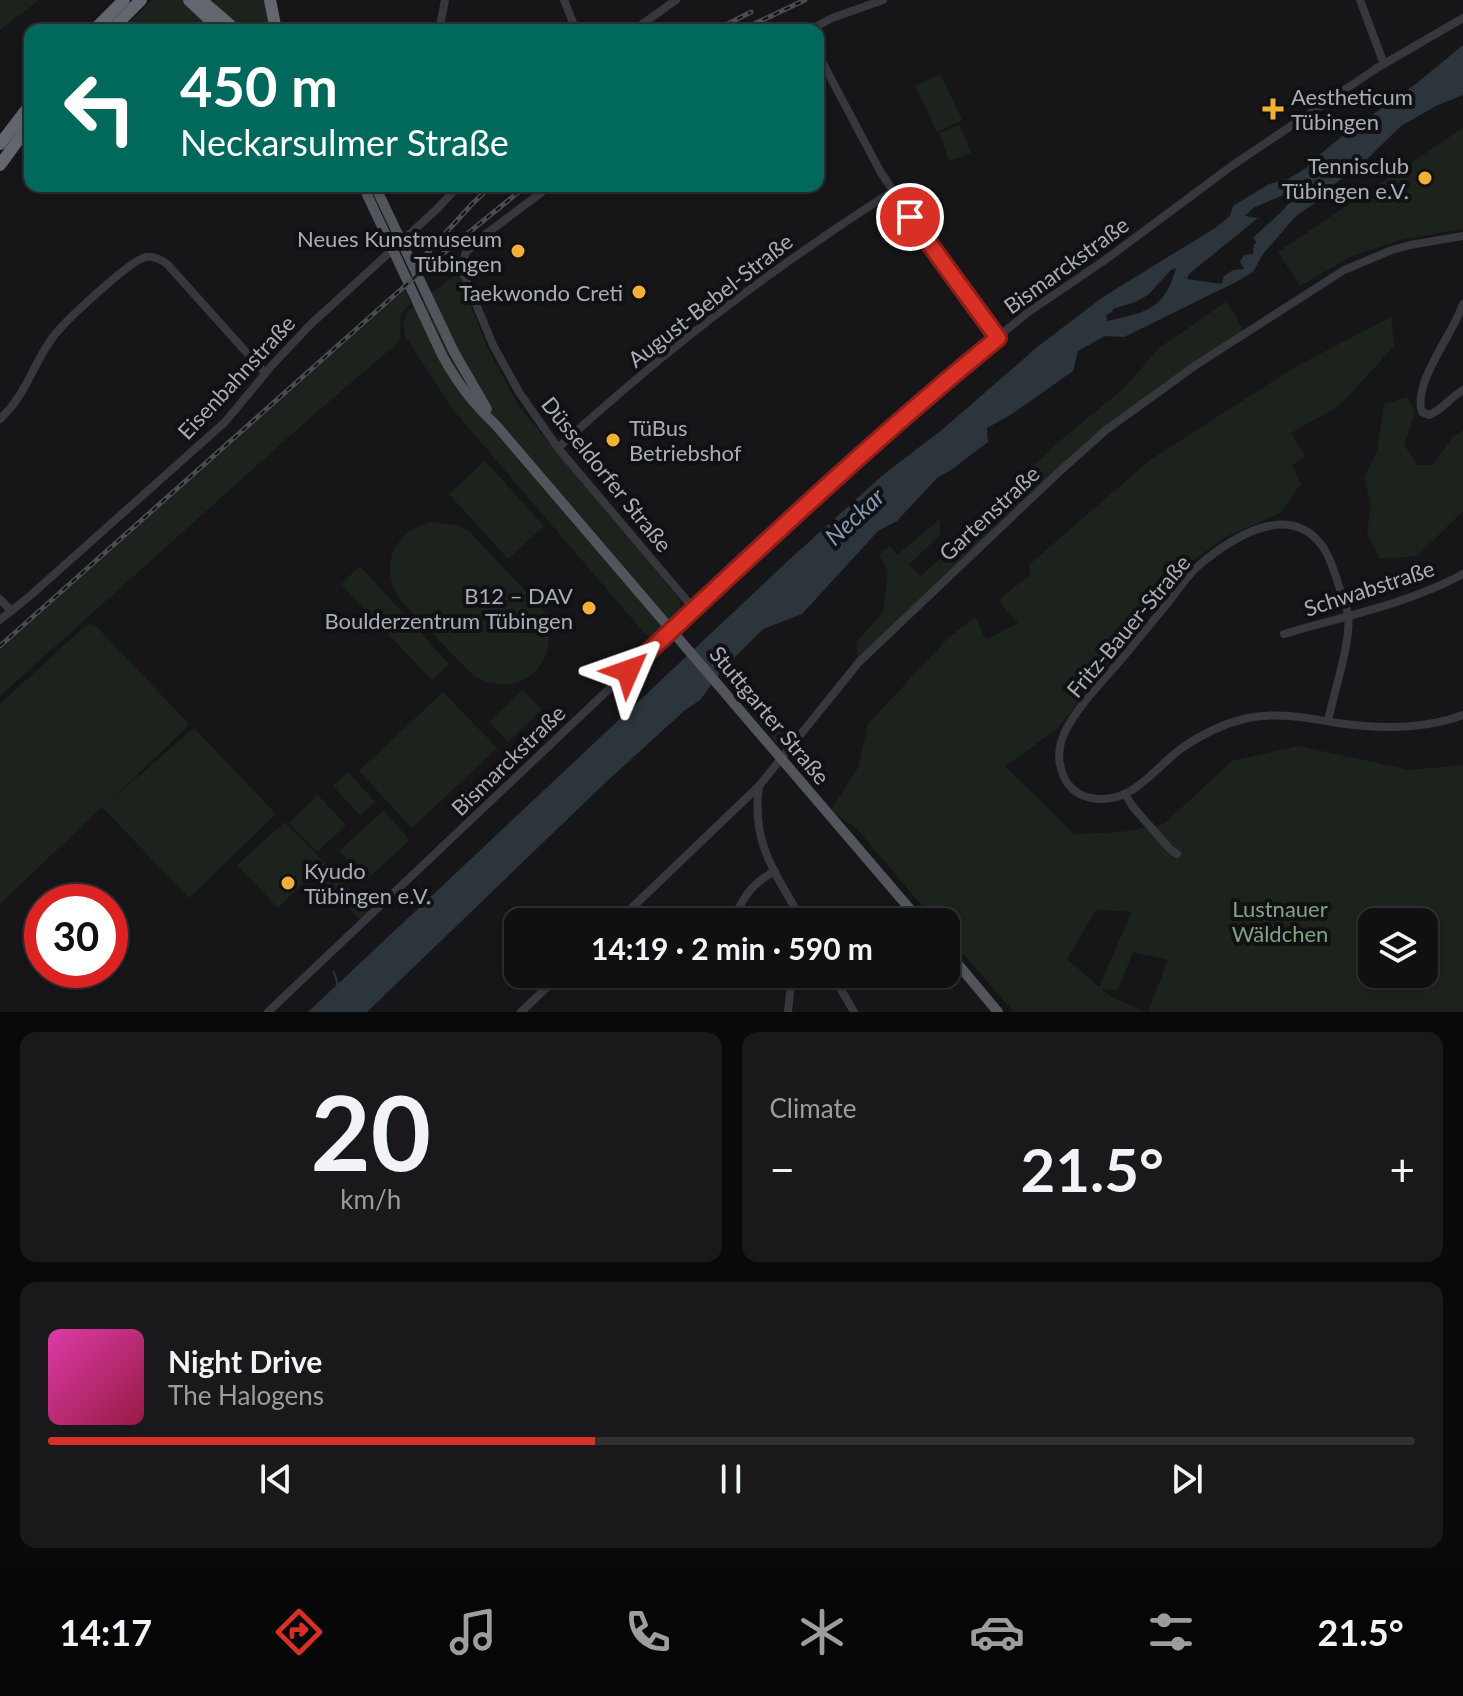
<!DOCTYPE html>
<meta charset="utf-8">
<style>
body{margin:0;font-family:Lato,sans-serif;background:#19191b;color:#f1f3f6;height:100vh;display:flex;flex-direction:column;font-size:30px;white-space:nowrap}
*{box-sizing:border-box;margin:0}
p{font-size:26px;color:#9c9d9f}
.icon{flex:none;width:44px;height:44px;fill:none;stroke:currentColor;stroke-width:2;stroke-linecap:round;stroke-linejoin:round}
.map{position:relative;height:1012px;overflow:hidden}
.side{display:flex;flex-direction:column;gap:20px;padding:20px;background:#09090a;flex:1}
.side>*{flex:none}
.hud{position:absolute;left:24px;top:24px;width:800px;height:168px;border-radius:16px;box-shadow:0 2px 6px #0004,0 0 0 2px #303032;background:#00695c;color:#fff;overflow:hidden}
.tools{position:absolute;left:1358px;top:908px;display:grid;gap:16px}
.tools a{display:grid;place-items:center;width:80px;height:80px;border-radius:16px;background:#101012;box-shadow:0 2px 6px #0004,0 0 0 2px #303032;font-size:40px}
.speed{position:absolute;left:24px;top:884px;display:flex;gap:16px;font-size:40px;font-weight:700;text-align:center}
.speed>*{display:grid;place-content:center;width:104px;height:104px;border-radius:50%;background:#101012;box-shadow:0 2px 6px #0004,0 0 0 2px #303032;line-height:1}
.speed .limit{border:12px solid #d22;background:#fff;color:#111}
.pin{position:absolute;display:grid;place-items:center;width:68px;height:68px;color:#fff;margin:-34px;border:4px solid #fff;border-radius:50%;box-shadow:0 2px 8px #0007}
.me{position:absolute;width:88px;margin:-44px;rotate:47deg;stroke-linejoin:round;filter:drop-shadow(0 0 6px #0008)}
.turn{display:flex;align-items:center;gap:28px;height:168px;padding:0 24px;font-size:36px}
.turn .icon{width:104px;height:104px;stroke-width:2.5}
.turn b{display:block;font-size:56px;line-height:68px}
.big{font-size:60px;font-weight:700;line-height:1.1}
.side .tile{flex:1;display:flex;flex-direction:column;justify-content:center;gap:12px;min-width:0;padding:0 28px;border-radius:16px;background:#19191b}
.side .dial{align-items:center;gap:0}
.dial b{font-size:104px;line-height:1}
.song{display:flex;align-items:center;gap:24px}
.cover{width:96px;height:96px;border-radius:12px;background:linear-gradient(135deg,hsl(320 70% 55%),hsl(340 70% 35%))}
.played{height:8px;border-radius:4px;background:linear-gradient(90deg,#d93025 40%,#303032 40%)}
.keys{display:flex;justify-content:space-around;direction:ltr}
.heat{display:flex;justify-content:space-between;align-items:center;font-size:44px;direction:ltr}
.side .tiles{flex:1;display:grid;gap:20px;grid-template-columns:1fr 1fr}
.tile:last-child{grid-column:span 2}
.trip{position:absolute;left:504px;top:908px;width:456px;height:80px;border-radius:16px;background:#101012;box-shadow:0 2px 6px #0004,0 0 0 2px #303032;font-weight:700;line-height:80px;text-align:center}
.dock{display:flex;height:128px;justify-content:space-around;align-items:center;background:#060607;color:#9c9d9f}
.dock .icon{width:56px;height:56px}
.dock .selected{color:#d93025}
.dock b{font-size:36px;color:#f1f3f6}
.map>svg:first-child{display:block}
</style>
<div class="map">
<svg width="1463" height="1012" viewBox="0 0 1463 1012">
<rect width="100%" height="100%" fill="#161618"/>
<g fill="#1c231d" fill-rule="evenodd">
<polygon points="0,0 39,0 0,30"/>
<polygon points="152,0 182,0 215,30 121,30"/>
<polygon points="208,0 267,0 273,30 242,30"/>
<polygon points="940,74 962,120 937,132 915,86"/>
<polygon points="960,125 971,153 949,161 939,133"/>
<polygon points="1463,128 1463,229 1404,239 1352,256 1300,286 1278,252"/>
<polygon points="458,273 488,349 518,405 677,596 681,604 680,611 663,633 654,637 646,635 454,411 405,336 403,324 408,310"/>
<polygon points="405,290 411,303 401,314 400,339 394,346 312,416 0,696 0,650"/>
<polygon points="1226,302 1235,314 1244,334 1106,430 859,662 856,642 883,613 888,572 879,554 890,546 897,555 940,519 940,535 909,565 921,576 970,532 1023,476 1060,441 1124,388 1159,348"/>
<path d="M1391,317l3,29 -49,54 -15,11 -39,22 14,23 -13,9 9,19 -21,29 -54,24 -30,21 -26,27 -113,144 -52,37 69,68 47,-2 43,-8 68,-63 66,-15 112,24 53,-5v247h-315l20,-52 -35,-8 -15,38 -17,-1 9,7 34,16h-130l-68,-78v-12h-10l-79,-93 -26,-19 27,-42 10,-44 80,-86 27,-21 11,23 32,-17 -20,-23 32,-25 -1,-10 121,-105 147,-94zM1096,910l36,2 -33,75 -32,-28zM1372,922h52v52h-52z"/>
<polygon points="1407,397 1415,412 1404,445 1417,465 1433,465 1453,437 1463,430 1463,511 1417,556 1380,559 1367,533 1371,504 1364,478 1377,451 1384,404"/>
<polygon points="485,461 544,526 508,559 449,494"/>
<path d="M431,522l26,3 12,6 84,90 -5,3c8,47 -33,76 -74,52 -18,-17 -35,-36 -52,-54 -9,-10 -23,-20 -28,-33 -13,-32 6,-59 37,-67z"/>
<polygon points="360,566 449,664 432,680 341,584"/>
<polygon points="91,623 97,627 188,723 186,728 110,801 194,728 276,814 189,898 102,807 0,904 0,704 84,627"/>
<polygon points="748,686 762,697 796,739 785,753 737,695"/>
<polygon points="523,690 542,710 508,742 489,722"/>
<polygon points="443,692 497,748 412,828 359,771"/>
<polygon points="348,772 375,802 360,815 333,786"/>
<polygon points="318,795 346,825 317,852 289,823"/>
<polygon points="383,811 410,840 366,880 339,851"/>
<polygon points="285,822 370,910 361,920 313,874 278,908 237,865"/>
</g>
<path fill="#2c353c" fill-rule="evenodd" d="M1463,45v50l-27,11 -35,20 -35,34 -37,28 -10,12 -24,17 -32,37 -10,18 -17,10 -112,55 -19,-1 -27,15 -5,20 -61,43 -25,14 1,14 -37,28 -14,8 -40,43 -19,10 -76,83 -39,15 -41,41 -22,30 -16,11 -79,72 -238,229h-59l482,-453 93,-84 60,-46 93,-81 67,-51 112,-69 15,-12 3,-10 36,-22 19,-5 18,-11 12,-12 23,-19 76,-54zM1297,189c-4,17 -32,36 -44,49l4,5 -3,1 -1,10 -9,1 -4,6 4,8 -11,1 -9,6 -2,8 -35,-5 2,-5 69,-56 -13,-2 8,-8zM1176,268c-12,43 -30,44 -69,53l-1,-6 6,-3 1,-3 22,-7 13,-7 23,-25z"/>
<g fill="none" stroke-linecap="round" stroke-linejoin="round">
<polyline stroke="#2c353c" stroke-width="2" points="334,972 338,986"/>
<g stroke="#37383d" stroke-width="8">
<polyline points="564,0 576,30"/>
<polyline points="1360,0 1384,64"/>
<polyline points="439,30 445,0"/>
<polyline points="634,30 676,0"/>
<polyline points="810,30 832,18 883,0"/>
<polyline points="818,54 880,171 910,217 998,338"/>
<polyline points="550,186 486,234 466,252 461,268 493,345 519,392 558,448 694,609"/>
<path d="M1463,304c-9,29 -51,79 -41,108l7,3c13,-5 22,-18 34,-25"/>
<path d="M0,419c27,-25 32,-54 53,-82 11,-15 77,-77 93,-80 9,-1 16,3 22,8l97,108"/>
<path d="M558,448c22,-21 46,-41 69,-61 84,-72 172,-136 266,-196"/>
<polyline points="0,599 11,611"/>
<polyline points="0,620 31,595 225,422 274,363 311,324 437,209 458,186"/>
<path d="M1284,634c57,-17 127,-31 179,-60"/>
<path d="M1328,721c5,-26 24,-82 20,-106 -2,-12 -8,-24 -11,-35 -4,-11 -7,-23 -14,-33 -34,-48 -93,-8 -125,19 -12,11 -21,25 -31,38 -14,17 -28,34 -42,51 -19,23 -56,59 -64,87 -6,24 4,51 30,56 41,8 63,-30 91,-50 20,-14 43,-25 66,-30 30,-6 60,0 90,5 42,6 85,7 125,-8"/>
<path d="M759,786c-8,59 17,87 44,136"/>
<polyline points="1125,794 1133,807 1170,849 1177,854"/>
<polyline points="617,922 759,786 859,662 1059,472 1106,430 1196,365 1344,270 1392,250 1410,245 1463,236"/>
<path d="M731,922c13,-24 18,-37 44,-51"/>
<polyline points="832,974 854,1012"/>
<polyline points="268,1012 741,564 919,402 1027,313 1105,260 1233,165 1377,68 1463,18"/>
<polyline points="521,1012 561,974"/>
<polyline points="788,1012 792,974"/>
</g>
<g stroke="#53555c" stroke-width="10">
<path d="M363,186l79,169c14,26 32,50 53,69l426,498"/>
<polyline points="375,186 454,352 487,409"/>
<polyline points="946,950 998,1012"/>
</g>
<g stroke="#63666e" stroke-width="12">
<polyline points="189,0 221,30"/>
<polyline points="201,0 236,30"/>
<polyline points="270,0 276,30"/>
<polyline points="94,30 124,0"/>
<polyline points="111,30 141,0"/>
<polyline points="0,144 30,105"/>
<polyline points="0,165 30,124"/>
</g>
<defs>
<g id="rail">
<polyline points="716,30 751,12"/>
<polyline points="741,30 805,0"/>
<polyline points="421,260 472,204 491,186"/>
<polyline points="0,646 424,269 526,186"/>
</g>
</defs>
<use href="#rail" stroke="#4a4c52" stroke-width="5"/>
<use href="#rail" stroke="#111113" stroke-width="2" stroke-dasharray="6" stroke-linecap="butt"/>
</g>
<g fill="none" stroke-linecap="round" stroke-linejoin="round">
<defs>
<path id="route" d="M628,671c121,-113 241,-228 370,-333l-88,-121"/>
</defs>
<use href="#route" stroke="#8d1f18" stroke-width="20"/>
<use href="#route" stroke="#d93025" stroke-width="14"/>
</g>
<g fill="#f2b134" stroke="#111113" stroke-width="3">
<path d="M1269 97h8v8h8v8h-8v8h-8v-8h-8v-8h8z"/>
<circle cx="1425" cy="178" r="8"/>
<circle cx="518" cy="251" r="8"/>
<circle cx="639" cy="292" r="8"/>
<circle cx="613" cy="440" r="8"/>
<circle cx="589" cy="608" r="8"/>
<circle cx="288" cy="883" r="8"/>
</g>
<g text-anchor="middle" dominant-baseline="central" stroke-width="8" stroke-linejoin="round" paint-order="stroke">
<g font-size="22" fill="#a8adb8" stroke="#111113" text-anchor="end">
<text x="1291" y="96" text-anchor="start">Aestheticum<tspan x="1291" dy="25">Tübingen</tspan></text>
<text x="1409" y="165">Tennisclub<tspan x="1409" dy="25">Tübingen e.V.</tspan></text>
<text x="502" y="238">Neues Kunstmuseum<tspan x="502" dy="25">Tübingen</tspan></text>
<text x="623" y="292">Taekwondo Creti</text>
<text x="629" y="427" text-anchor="start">TüBus<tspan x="629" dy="25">Betriebshof</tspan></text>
<text x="573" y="595">B12 – DAV<tspan x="573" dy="25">Boulderzentrum Tübingen</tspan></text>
<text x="304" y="870" text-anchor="start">Kyudo<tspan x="304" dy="25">Tübingen e.V.</tspan></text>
</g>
<g font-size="22" fill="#a8adb8" stroke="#111113">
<text transform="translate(1066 265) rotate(-36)">Bismarckstraße</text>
<text transform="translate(710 300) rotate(-38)">August-Bebel-Straße</text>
<text transform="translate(236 377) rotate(-47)">Eisenbahnstraße</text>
<text transform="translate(607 474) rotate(51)">Düsseldorfer Straße</text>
<text transform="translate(989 513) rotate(-43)">Gartenstraße</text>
<text transform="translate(1369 588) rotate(-18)">Schwabstraße</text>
<text transform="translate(1128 626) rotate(-50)">Fritz-Bauer-Straße</text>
<text transform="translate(770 715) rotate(50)">Stuttgarter Straße</text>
<text transform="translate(508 760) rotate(-44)">Bismarckstraße</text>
</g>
<g font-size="22" fill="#7fa381" stroke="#111113">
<text x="1280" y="908">Lustnauer<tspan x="1280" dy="25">Wäldchen</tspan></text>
</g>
<g font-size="24" font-style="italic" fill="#7f9bb3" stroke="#111113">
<text transform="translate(854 516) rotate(-43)">Neckar</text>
</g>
</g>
</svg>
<div class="tools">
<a><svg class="icon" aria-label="layers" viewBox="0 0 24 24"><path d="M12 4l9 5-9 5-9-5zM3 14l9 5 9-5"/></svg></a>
</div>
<div class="speed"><div class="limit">30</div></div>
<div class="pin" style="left:910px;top:217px;background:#d93025"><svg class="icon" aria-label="arrive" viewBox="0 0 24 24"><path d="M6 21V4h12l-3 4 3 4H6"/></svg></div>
<svg class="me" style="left:628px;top:671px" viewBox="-20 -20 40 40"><path d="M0-17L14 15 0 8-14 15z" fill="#d93025" stroke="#fff" stroke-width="4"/></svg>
<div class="trip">14:19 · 2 min · 590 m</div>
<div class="hud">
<div class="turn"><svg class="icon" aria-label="left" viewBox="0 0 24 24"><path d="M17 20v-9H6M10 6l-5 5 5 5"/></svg><div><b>450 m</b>Neckarsulmer Straße</div></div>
</div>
</div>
<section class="side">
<div class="tiles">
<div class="tile dial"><b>20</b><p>km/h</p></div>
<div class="tile"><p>Climate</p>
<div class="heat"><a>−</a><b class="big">21.5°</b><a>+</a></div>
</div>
<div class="tile">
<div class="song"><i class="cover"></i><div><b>Night Drive</b><p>The Halogens</p></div></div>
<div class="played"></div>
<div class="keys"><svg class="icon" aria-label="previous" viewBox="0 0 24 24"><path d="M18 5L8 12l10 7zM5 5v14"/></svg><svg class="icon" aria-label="pause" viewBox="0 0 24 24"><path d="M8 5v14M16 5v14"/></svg><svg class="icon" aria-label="next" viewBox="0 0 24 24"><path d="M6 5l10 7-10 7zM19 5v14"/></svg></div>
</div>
</div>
</section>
<nav class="dock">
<b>14:17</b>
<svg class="icon selected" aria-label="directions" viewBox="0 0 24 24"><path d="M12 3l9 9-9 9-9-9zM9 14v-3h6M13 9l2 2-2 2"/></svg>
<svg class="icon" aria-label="music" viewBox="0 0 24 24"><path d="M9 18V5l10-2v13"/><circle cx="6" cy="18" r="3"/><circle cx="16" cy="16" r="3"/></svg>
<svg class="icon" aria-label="phone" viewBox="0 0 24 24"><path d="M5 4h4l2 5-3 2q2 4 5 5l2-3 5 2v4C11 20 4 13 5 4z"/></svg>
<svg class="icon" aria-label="climate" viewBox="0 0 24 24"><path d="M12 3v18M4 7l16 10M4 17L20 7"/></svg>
<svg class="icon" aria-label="car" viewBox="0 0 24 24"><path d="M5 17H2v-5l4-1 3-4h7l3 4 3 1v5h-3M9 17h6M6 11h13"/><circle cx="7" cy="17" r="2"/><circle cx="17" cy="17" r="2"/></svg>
<svg class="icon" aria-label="filters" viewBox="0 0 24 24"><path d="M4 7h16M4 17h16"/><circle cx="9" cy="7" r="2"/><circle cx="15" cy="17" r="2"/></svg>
<b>21.5°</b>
</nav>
